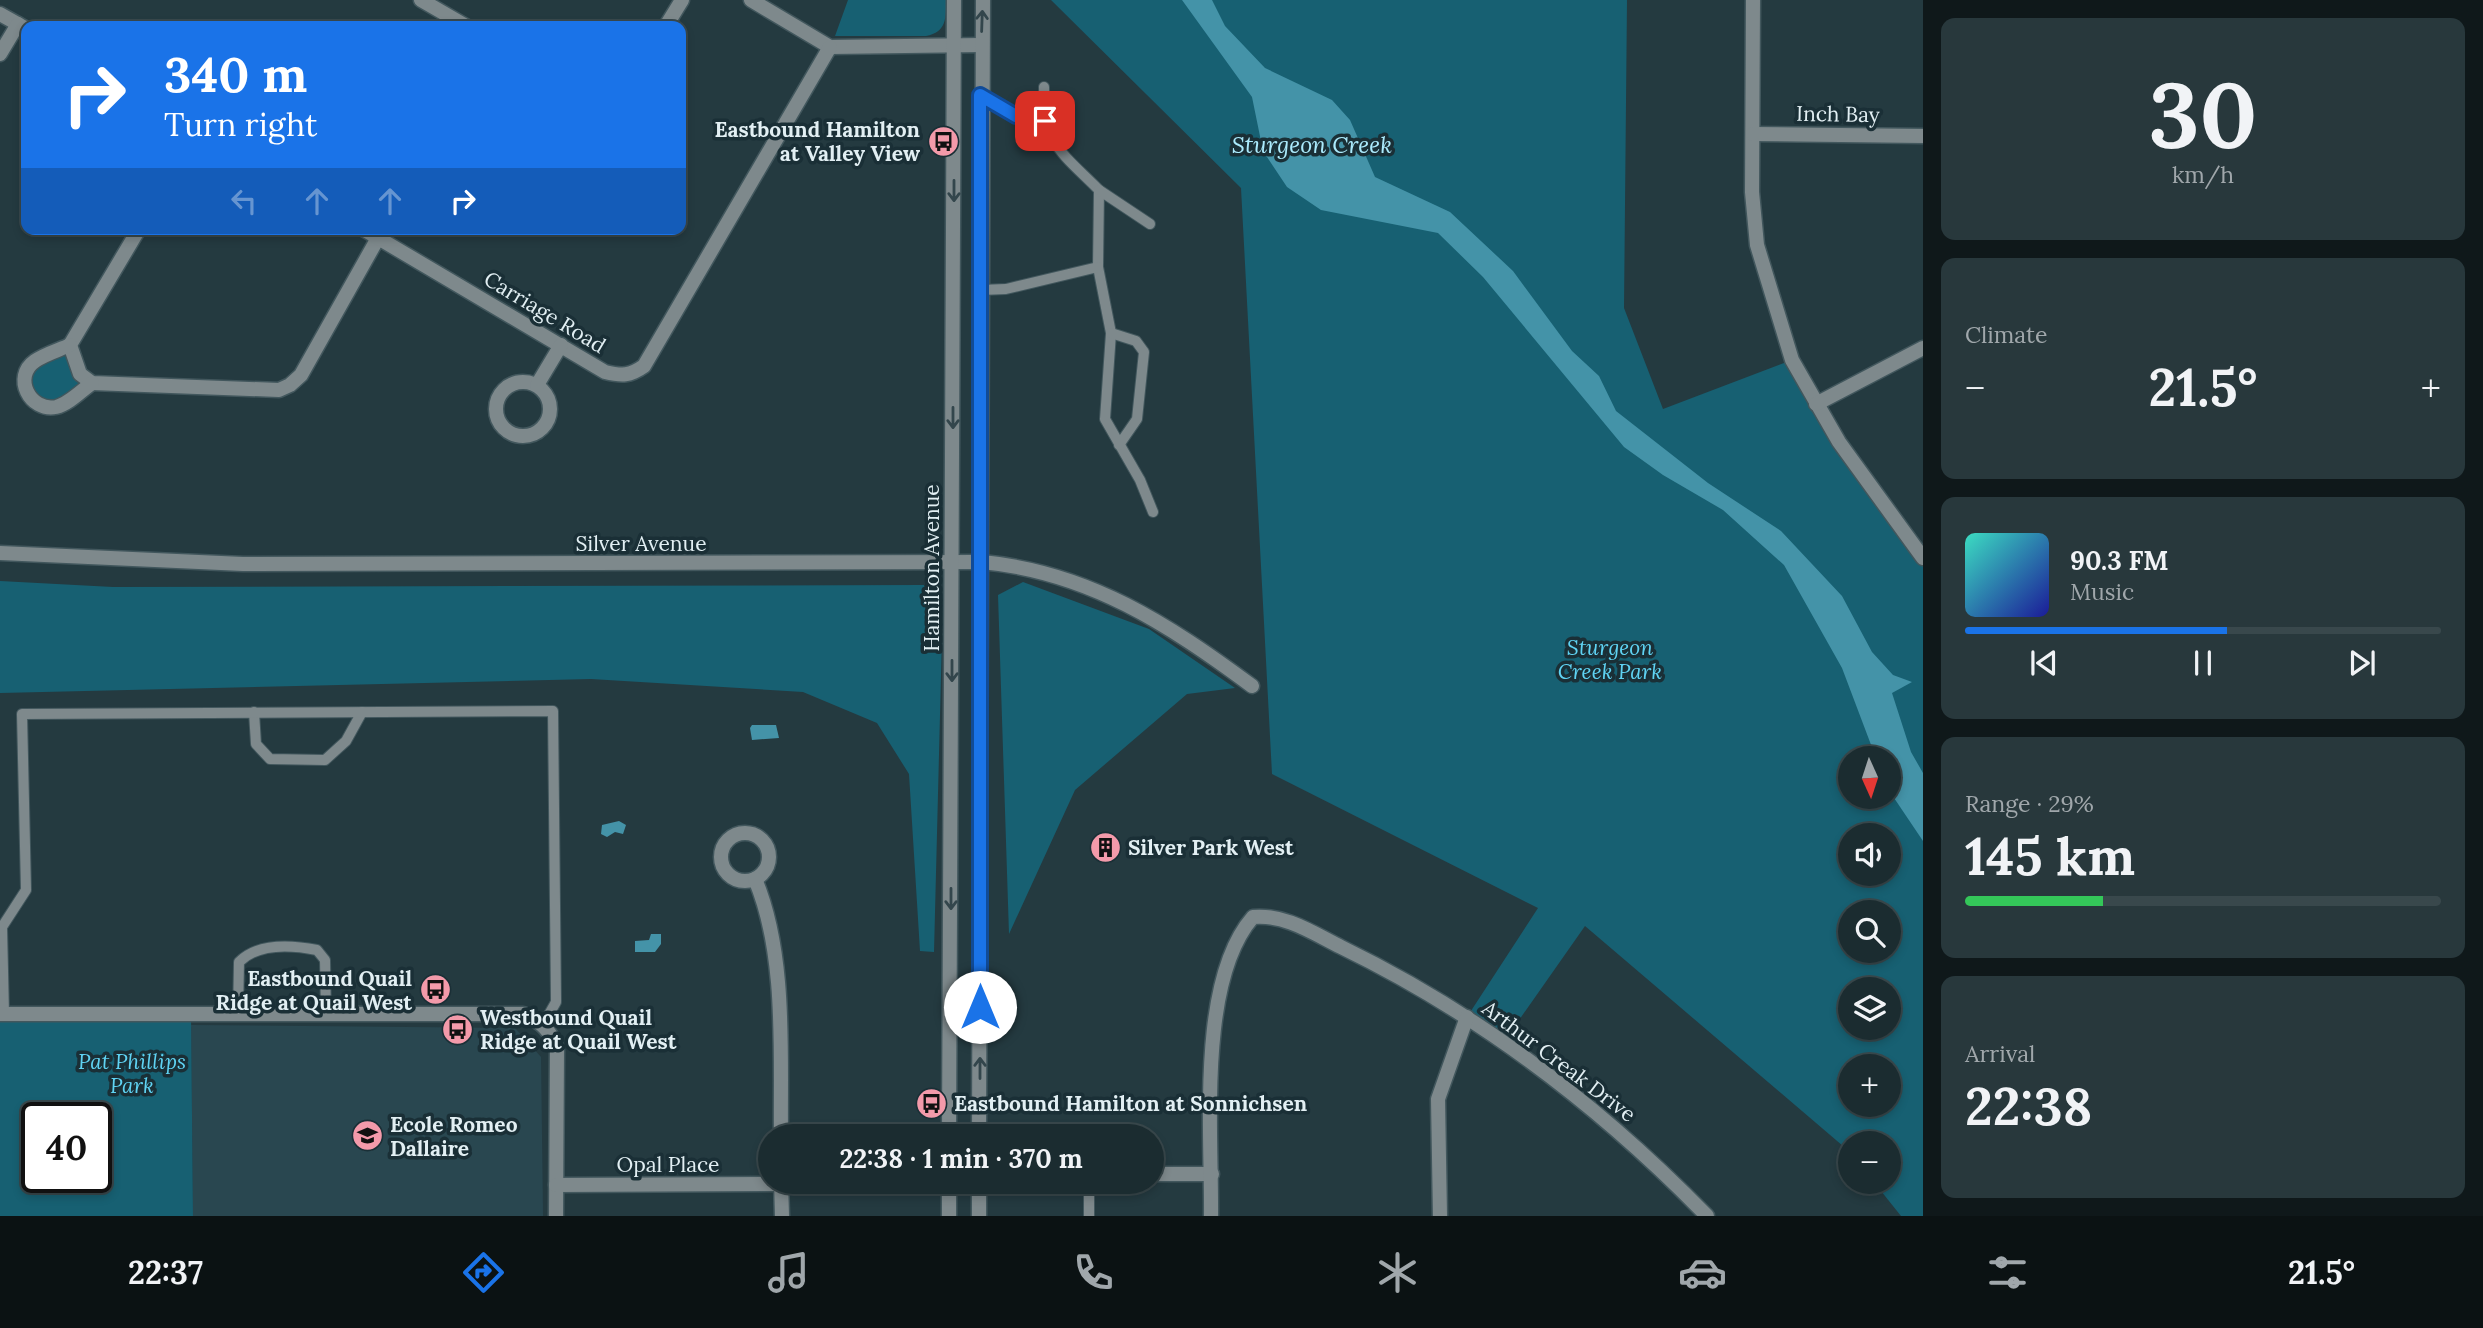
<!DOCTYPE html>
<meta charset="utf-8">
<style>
body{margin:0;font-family:Lora,serif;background:#28383c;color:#f1f3f6;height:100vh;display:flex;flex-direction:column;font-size:26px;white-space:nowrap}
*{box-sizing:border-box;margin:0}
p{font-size:23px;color:#a0a7ab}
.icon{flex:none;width:38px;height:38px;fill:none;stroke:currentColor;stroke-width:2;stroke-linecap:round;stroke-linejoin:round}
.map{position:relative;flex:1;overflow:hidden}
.panel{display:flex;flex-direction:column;gap:18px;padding:18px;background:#0f181a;width:560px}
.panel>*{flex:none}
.hud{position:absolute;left:21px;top:21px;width:665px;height:214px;border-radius:14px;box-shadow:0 4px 10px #0003,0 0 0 2px #39484c;background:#1a73e8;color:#fff;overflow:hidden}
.needle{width:46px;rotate:177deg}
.buttons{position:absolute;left:1838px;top:746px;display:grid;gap:14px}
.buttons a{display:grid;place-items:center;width:63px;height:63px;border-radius:50%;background:#1b2c30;box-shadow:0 4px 10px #0003,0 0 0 2px #39484c;font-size:35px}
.speed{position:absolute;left:21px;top:1102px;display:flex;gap:14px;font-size:35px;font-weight:700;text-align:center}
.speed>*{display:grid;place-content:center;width:91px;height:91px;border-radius:50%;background:#1b2c30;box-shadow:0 4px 10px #0003,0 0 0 2px #39484c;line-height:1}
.speed .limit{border:4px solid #111;border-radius:10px;background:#fff;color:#111}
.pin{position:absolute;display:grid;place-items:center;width:60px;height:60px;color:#fff;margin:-30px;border-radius:14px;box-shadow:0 4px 10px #0006}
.me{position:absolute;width:77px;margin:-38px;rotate:0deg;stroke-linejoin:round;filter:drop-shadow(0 0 5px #0008)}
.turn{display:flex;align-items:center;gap:24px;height:147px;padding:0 28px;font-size:32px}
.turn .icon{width:91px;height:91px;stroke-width:2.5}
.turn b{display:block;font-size:49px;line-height:60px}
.lanes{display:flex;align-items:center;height:66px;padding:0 28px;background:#0003;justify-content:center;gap:35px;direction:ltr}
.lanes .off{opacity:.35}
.big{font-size:52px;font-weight:700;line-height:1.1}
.panel .tile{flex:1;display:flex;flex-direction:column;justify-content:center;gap:10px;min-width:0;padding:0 24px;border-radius:14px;background:#28383c}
.panel .dial{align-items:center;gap:0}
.dial b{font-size:91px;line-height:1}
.song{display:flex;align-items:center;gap:21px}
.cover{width:84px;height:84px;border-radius:10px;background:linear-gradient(135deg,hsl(170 70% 55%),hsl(240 70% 35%))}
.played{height:7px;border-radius:4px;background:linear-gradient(90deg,#1a73e8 55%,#39484c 55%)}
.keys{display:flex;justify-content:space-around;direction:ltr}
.heat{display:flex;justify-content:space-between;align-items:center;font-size:38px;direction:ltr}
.charge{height:10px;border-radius:5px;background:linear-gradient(90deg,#34c759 29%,#39484c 0)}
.trip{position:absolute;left:758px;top:1124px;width:406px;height:70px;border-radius:35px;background:#1b2c30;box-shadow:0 4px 10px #0003,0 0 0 2px #39484c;font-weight:700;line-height:70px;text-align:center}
.tabs{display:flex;height:112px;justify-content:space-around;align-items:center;background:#0b1213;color:#a0a7ab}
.tabs .icon{width:49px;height:49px}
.tabs .selected{color:#1a73e8}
.tabs b{font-size:32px;color:#f1f3f6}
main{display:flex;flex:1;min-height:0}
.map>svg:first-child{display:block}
</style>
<main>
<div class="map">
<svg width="1923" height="1216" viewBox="0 0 1923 1216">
<rect width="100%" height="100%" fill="#243a40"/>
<polygon fill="#294750" points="191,1025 515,1028 541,1057 543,1216 193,1216"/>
<g fill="#176072" fill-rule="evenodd">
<path d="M848,0h98c0,18 1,32 -20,36h-91z"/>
<path d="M1051,0h576l-3,308 39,101 129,-49 131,198v658h-22l-28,-35h15v-38h-38v9l-265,-226 -80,114 -38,-23 71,-109 -266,-134 -31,-586zM1850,758h38v38h-38zM1850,835h38v38h-38zM1850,912h38v38h-38zM1850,989h38v38h-38zM1850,1066h38v38h-38z"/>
<polygon points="70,345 92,383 60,406 33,402 25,374"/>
<polygon points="0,581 113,587 924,585 942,636 934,952 920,951 909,774 877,723 803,692 591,679 0,693"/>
<polygon points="1023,582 1149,629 1235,688 1187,694 1075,790 1009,934 998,595"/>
<path d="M0,1014h191l2,202h-193zM37,1118h59v60h-59z"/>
</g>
<g fill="#4493a8">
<polygon points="1182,0 1212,0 1225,26 1265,68 1332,100 1350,120 1375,177 1450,212 1513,271 1572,351 1599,376 1616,411 1708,483 1781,531 1842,596 1872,652 1893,675 1912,682 1892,693 1911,752 1923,773 1923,841 1888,789 1888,758 1876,758 1842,668 1784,565 1723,510 1663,475 1624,447 1483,277 1438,233 1321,210 1287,187 1263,151 1252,97"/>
<polygon points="752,725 776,725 779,738 752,740 750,728"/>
<polygon points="619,821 626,825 623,834 615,832 607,837 601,834 602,825"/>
<polygon points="651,934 661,934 661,944 655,952 635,952 635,941 649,940"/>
<polygon points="883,1126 908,1129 911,1136 877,1136 879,1128"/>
</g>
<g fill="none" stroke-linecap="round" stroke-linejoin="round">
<defs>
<g id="service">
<path d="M1044,87c0,58 16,64 55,103l-1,77 13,66 -6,86 35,61 13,32"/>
<polyline points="980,95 1016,116 1045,121"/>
<polyline points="1099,190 1150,224"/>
<polyline points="981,290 1006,289 1098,267"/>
<polyline points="1111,333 1136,341 1144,352 1137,419 1119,445"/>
<polyline points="254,712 256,744 270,759 325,760 346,741 362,712"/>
<polyline points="4,1014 2,927 26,890 22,714 553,711 556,1002 543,1025"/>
<path d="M238,1014l1,-52c20,-20 53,-17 78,-12l8,10 1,54"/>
<polyline points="1089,1181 1089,1216"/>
</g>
<g id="minor">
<polyline points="421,0 466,26"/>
<polyline points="751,0 830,47 981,45"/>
<polyline points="1753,0 1752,192 1757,245 1792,360 1839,442 1923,558"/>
<polyline points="0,14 25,28"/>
<polyline points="666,26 682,0"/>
<polyline points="0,54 18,24"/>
<polyline points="1753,134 1923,136"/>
<polyline points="139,229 70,345 80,374 92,383 279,390 290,385 301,375 378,238"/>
<path d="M363,229l242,143c17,4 25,4 39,-6l186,-319"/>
<path d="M70,345c-11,5 -25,9 -35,16 -23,16 -5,51 21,46 13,-3 26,-17 36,-24"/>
<circle cx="523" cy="409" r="27"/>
<polyline points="537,385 561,345"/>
<polyline points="1816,404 1923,348"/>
<path d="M982,562c107,10 186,62 270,124"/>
<circle cx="745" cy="857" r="24"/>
<path d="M755,879c32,76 25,175 26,257"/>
<path d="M0,1014h523c18,7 30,18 34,37l-1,165"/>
<polyline points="1152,1174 1212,1174"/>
<polyline points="781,1181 782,1216"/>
<polyline points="556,1185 781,1184"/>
<path d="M1211,1216c1,-83 -14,-235 42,-299 32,-3 60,16 88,30 138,67 259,159 366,269"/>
<polyline points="1440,1216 1438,1099 1467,1017"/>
</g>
<g id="tertiary">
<polyline points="0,553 243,564 982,562"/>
<polyline points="949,1136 954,0"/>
<polyline points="979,1136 983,0"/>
<polyline points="949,1216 949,1181"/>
<polyline points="979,1216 979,1181"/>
</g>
</defs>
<use href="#service" stroke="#42575d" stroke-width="12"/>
<use href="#minor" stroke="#42575d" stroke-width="17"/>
<use href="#tertiary" stroke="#42575d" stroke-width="17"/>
<use href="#service" stroke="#7e898c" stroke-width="10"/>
<use href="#minor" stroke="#7e898c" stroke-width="14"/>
<use href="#tertiary" stroke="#7e898c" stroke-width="14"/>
</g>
<defs><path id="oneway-shaft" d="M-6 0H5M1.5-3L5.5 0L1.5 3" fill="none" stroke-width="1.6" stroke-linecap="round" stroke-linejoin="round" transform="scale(1.75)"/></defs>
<g stroke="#33464c">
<use href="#oneway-shaft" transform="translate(982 21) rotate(-88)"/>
<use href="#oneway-shaft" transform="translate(954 191) rotate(90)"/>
<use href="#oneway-shaft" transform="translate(953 418) rotate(90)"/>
<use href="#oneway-shaft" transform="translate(952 671) rotate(90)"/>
<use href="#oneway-shaft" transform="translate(951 899) rotate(90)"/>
<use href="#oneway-shaft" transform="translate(980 1068) rotate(-90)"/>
</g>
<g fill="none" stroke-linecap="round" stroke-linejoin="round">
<defs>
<polyline id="route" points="980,1007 980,95 1016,116 1045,121"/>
</defs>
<use href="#route" stroke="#114b97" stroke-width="18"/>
<use href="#route" stroke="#1a73e8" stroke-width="12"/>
</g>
<defs>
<symbol id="bus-disc" viewBox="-11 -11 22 22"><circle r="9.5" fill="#f39aaa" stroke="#1a2f36"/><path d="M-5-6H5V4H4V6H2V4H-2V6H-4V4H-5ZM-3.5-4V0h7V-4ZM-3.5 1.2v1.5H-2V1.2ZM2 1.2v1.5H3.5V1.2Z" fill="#111"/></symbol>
<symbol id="building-disc" viewBox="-11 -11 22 22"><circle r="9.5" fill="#f39aaa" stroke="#1a2f36"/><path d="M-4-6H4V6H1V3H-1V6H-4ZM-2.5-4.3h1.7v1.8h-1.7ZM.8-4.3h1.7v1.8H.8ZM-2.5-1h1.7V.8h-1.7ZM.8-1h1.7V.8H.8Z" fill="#111"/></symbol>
<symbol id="school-disc" viewBox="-11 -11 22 22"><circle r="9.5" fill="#f39aaa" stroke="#1a2f36"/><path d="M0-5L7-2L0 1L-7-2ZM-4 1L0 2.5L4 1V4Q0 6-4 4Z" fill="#111"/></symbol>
</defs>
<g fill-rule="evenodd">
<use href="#bus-disc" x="926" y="124" width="35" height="35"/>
<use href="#building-disc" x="1088" y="830" width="35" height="35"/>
<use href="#bus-disc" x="418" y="972" width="35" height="35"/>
<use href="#bus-disc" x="440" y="1012" width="35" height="35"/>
<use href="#bus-disc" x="914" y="1086" width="35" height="35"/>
<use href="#school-disc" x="350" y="1118" width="35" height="35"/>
</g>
<g text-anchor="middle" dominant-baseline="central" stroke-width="7" stroke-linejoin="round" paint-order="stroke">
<g font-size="21" fill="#e2eff3" stroke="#1a2f36">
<text transform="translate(1838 114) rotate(1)">Inch Bay</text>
<text transform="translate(545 312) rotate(31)">Carriage Road</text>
<text x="641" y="543">Silver Avenue</text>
<text transform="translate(931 568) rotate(-90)">Hamilton Avenue</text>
<text transform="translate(1559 1061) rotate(37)">Arthur Creak Drive</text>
<text x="668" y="1164">Opal Place</text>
</g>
<g font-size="21" font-weight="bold" fill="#e2eff3" stroke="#1a2f36" text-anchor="start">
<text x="920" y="129" text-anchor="end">Eastbound Hamilton<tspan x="920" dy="24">at Valley View</tspan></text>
<text x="1128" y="847">Silver Park West</text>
<text x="412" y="978" text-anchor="end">Eastbound Quail<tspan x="412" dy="24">Ridge at Quail West</tspan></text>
<text x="480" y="1017">Westbound Quail<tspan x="480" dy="24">Ridge at Quail West</tspan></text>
<text x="954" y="1103">Eastbound Hamilton at Sonnichsen</text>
<text x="390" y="1124">Ecole Romeo<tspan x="390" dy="24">Dallaire</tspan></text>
</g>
<g font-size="21" font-style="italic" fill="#5fd3f3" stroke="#1a2f36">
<text x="1610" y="647">Sturgeon<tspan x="1610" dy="24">Creek Park</tspan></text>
<text x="132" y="1061">Pat Phillips<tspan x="132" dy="24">Park</tspan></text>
</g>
<g font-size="23" font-style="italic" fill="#abeafc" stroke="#1a2f36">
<text x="1312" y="144">Sturgeon Creek</text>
</g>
</g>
</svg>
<div class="buttons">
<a><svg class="needle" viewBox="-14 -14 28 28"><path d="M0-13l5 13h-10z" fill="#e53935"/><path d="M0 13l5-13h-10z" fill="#a0a7ab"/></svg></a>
<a><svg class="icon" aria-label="sound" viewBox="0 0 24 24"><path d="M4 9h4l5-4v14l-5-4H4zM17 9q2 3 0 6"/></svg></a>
<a><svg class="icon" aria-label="search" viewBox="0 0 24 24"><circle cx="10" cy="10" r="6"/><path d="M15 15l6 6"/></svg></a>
<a><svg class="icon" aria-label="layers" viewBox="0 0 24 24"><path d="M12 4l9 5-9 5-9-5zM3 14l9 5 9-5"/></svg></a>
<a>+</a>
<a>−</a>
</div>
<div class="speed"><div class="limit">40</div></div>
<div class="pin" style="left:1045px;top:121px;background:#d93025"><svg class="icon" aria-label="arrive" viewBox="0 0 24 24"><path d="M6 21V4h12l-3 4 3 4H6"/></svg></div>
<svg class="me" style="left:980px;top:1007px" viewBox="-20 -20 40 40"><circle r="19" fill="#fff"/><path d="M0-13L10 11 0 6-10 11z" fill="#1a73e8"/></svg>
<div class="trip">22:38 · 1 min · 370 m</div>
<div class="hud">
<div class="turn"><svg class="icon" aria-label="right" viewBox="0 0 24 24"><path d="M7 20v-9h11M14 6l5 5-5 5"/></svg><div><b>340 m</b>Turn right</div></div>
<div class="lanes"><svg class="icon off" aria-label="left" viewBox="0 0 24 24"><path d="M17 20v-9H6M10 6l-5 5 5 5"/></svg><svg class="icon off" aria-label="ahead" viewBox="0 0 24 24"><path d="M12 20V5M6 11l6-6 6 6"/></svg><svg class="icon off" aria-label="ahead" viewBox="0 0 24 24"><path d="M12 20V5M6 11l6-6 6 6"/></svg><svg class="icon" aria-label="right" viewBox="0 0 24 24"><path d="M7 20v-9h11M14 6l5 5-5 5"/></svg></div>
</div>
</div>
<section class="panel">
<div class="tile dial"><b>30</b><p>km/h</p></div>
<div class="tile"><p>Climate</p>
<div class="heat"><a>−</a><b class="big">21.5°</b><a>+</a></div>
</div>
<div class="tile">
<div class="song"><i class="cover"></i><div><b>90.3 FM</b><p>Music</p></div></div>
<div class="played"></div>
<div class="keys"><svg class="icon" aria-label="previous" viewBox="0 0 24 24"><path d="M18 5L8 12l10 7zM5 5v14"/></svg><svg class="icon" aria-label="pause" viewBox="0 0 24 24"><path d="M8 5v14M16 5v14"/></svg><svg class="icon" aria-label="next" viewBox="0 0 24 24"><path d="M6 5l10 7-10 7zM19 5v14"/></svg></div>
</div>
<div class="tile"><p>Range · 29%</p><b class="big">145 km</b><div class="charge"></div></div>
<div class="tile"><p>Arrival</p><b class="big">22:38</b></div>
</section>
</main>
<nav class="tabs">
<b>22:37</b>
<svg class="icon selected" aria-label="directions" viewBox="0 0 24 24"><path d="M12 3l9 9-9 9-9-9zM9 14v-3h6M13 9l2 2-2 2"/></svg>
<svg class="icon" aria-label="music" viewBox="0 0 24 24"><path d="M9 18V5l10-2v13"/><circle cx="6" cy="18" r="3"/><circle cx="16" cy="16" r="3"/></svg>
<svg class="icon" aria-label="phone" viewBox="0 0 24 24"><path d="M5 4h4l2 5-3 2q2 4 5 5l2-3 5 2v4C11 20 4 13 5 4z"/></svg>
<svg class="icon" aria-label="climate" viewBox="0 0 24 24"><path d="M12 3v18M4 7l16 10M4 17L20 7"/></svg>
<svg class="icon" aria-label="car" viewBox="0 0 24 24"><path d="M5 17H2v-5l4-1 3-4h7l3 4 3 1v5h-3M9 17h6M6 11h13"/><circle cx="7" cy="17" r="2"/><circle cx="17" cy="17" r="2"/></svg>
<svg class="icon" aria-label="filters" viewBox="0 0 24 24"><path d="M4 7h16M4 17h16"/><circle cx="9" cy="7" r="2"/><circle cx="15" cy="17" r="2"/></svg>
<b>21.5°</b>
</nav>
